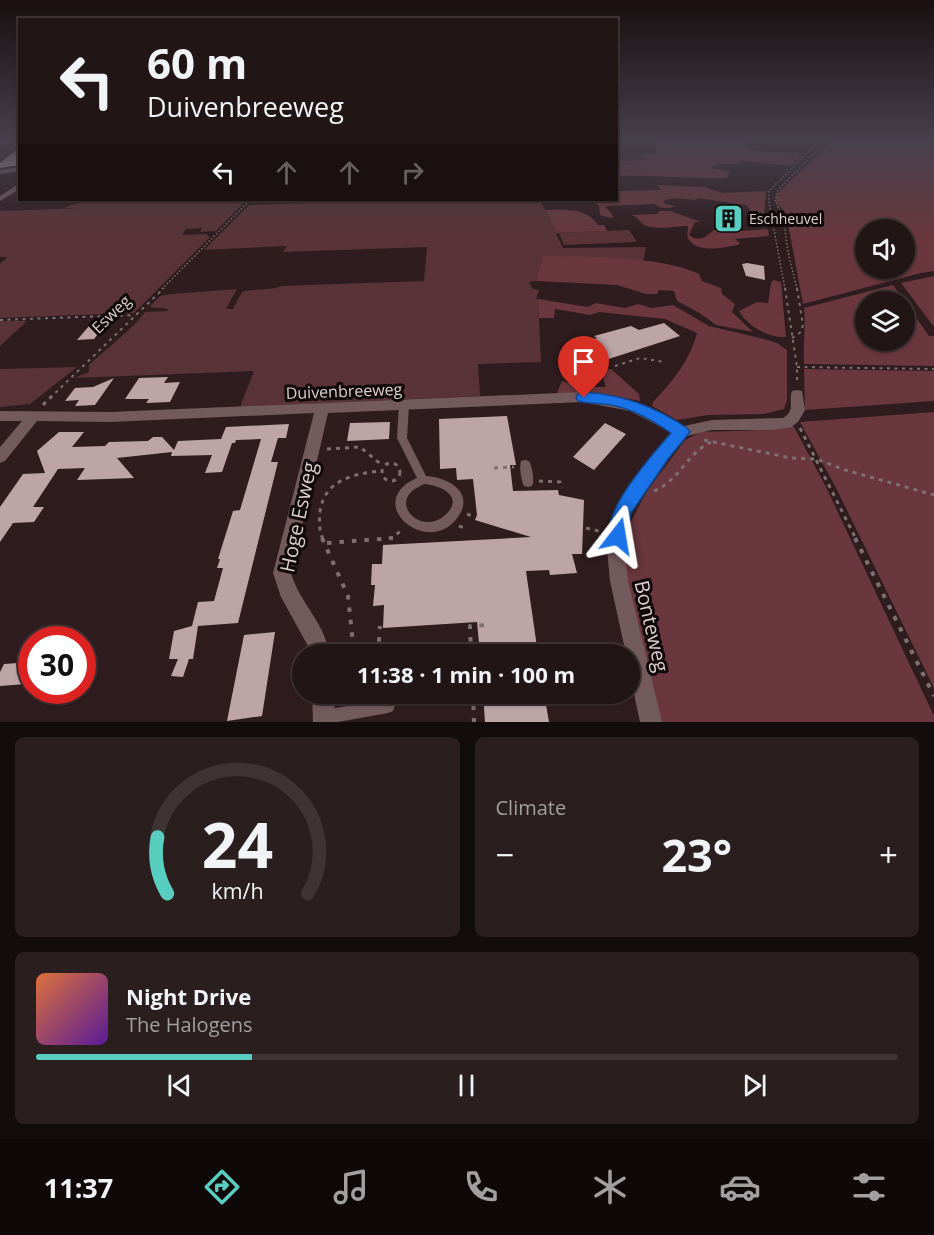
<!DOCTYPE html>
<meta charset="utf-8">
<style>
body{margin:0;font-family:"Open Sans",sans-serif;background:#2a1e1f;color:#f1f3f6;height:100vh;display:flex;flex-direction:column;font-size:22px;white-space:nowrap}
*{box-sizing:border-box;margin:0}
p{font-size:20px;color:#a29fa1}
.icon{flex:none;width:33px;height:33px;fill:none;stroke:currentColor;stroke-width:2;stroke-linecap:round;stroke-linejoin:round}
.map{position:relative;height:722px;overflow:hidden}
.sheet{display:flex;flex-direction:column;gap:15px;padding:15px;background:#130c0c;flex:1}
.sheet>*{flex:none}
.hud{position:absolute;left:18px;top:18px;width:600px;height:183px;border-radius:0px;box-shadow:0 2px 4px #0004,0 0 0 2px #3f3435;background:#221516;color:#f1f3f6;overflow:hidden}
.fabs{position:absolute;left:855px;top:219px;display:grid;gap:12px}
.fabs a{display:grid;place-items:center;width:60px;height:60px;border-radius:50%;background:#221516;box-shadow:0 2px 4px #0004,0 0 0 2px #3f3435;font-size:30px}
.speed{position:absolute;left:18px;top:626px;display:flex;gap:12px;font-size:30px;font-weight:700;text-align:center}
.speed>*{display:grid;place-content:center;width:78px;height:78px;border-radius:50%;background:#221516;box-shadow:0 2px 4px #0004,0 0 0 2px #3f3435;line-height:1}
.speed .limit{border:9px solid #d22;background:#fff;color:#111}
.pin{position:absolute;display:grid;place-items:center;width:51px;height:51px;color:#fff;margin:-62px -26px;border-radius:50% 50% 50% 0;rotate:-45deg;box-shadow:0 0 6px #0007}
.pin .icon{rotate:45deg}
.me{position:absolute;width:66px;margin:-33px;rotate:14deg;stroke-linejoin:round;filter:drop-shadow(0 0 4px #0008)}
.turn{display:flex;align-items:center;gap:21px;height:126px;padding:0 30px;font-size:27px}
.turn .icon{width:78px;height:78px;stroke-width:2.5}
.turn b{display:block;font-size:42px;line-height:51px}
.lanes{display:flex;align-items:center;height:57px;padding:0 30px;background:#0003;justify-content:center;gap:30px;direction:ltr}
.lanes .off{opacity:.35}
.big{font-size:45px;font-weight:700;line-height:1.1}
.sheet .card{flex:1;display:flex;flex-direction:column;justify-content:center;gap:9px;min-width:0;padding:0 21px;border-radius:9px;background:#2a1e1f}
.sheet .dial{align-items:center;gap:0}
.dial svg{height:156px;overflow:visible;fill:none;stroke:#3f3435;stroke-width:7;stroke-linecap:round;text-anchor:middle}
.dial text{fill:#f1f3f6;stroke:none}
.song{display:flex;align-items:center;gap:18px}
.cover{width:72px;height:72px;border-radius:9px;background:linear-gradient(135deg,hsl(20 70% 55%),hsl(270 70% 35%))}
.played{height:6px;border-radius:3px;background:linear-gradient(90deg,#58cec0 25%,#3f3435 25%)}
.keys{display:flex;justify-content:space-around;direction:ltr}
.heat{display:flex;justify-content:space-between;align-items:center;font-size:33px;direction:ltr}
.sheet .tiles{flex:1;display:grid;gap:15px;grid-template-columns:1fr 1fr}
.card:last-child{grid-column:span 2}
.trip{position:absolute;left:292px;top:644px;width:348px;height:60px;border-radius:30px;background:#221516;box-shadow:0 2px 4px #0004,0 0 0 2px #3f3435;font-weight:700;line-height:60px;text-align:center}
.tabs{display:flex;height:96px;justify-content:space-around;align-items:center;background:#0e0809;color:#a29fa1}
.tabs .icon{width:42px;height:42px}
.tabs .on{color:#58cec0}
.tabs b{font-size:27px;color:#f1f3f6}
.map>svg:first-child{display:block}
</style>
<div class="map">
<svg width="934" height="722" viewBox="0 0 934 722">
<rect width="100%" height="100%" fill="#2e1c1e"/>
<g fill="#593337">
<polygon points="86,200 246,200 216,231 200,232 202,228 186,229 182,235 206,234 210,237 134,313 0,318 0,264 7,257 0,257 0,211 86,208 64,208"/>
<path d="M401,200h139l23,48 83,-1 -3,15 -100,-7 -7,26 -7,1 4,7 6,1 -3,9h2l3,63 -63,2 2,32 -240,11 14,-36 -180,7 15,-6v-7c15,-14 47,-39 56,-53l22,-1 1,-2 -19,-2 11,-11 11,-2 66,-5 -11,20h7l9,-17c13,-4 27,-1 39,-6l143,-5 3,-34 -144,5 4,-6 -83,4 45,-45z"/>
<polygon points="629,230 637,242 564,245 559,233"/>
<polygon points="0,321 27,321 0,346"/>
<polygon points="77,367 30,404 0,407 0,369"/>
</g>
<g fill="#69373d" fill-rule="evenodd">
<path d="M655,140h103l-10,3 4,8 52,2 -13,13 -50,-5 -2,3h-19l-10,4 19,3 -2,7c-37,1 -73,-3 -110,-2v-15l27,-1 -5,-5 18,-2z"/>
<path d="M833,140h101v131l-13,2 -118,31 -17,-91 -11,-12 2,-7zM866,230h38v38h-38z"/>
<path d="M657,185l47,2 19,6 43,-2 -2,24 4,11h-13l-2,-4 3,-4 -10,-13 -49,-7 -1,2c-13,-1 -21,-4 -33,1l2,3 11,2c-8,3 -16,3 -22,-2l-49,2 9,11 -4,1 -10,-3 -1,-9 -5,-4 -23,-2h45l1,-9 44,-1z"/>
<path d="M545,210c19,0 41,-3 53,15h6l3,6 -51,2z"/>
<path d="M659,211h11l31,11h-6l-6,13c11,8 16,2 25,-5l28,1 26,-2 1,7 -34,3 5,4 -2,2c-14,2 -39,9 -49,-5 -3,-4 -1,-9 -1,-14 -12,0 -35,5 -45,-2 -5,-4 -5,-7 -12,-9l26,-1z"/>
<path d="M543,255c46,3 116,0 156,19l3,7 19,7 1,6 13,10 -3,8 21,20 -37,-7 -18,-13 -21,-11 -3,-10 -15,-1 -2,4h-11l-29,-9 -81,-4z"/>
<polygon points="934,276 934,327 901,283"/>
<path d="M773,280l8,2 5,55c-17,1 -38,-10 -47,-26l18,-9 11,1 3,-19z"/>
<path d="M893,285l36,51h5v30l-130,-2c-1,-19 2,-37 0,-56zM866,302h38v38h-38z"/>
<path d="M538,299l50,8 8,-4 29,5 13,-4 14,4 21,-3 36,21 51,12 17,5 10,7v50l-3,9 -20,5 -56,1 -31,5 -25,-14 1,-4c20,-21 36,-40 44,-69l-32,-14 -66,-7 -9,3 -35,-6 -1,9h-15z"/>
<polygon points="611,369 639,394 640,401 605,394 557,393 562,381 583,387 606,387 601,370"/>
<polygon points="804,369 934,371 934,401 805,410"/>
<polygon points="934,412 934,688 836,488 800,422"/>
<polygon points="793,425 826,487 934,716 934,722 661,722 626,582 623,550 630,523 647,491 685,440 701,432 768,430"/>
</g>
<g fill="#bda5a7">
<polygon points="20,147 20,165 0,168 0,163"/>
<polygon points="747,263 764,266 765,280 746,276 742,264"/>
<polygon points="664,323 680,336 590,365 571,346 597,338 594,336 631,326 639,330"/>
<polygon points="105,325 94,339 77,340 89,326"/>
<polygon points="168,377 164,383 180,382 170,402 146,403 149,399 125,399 139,378"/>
<polygon points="114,378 95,405 75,406 79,400 65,401 75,388 93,387"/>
<polygon points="507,416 516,465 510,465 513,491 558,490 559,495 584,500 582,554 572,554 577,573 550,575 549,570 526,571 538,654 480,654 477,622 383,628 384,605 373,606 375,585 371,585 372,564 382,564 383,545 531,537 475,520 477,515 473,479 457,480 456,468 440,469 439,419"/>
<polygon points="390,422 389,439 347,441 350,423"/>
<polygon points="605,423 626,434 594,470 573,457"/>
<polygon points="289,424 286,438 278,438 271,462 278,462 238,623 198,626 193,659 189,659 183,677 171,676 178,659 169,659 174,631 192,626 198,602 214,601 223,568 217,568 220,559 218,559 233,511 240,510 261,439 236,440 235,443 232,443 222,472 205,473 212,455 171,456 172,452 117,458 134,478 77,480 85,468 58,469 33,507 44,507 34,522 13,523 0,542 0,507 23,474 45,473 37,451 59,432 84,432 72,447 105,446 109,442 148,441 153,437 162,437 174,450 178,441 221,439 226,427"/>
<polygon points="275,632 262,716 227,721 244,635"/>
<polygon points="32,662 32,673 26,684 0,686 0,672 4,664"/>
<polygon points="483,693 544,693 549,722 485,722"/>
</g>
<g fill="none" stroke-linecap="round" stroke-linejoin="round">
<g stroke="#7e6f70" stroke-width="1.5" stroke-dasharray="1.5 2" stroke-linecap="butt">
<polyline points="162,289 250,200"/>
<polyline points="785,289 769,203 769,191 820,140"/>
<polyline points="797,289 788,252 783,216 775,201 778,190 827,140"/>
</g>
<g stroke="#7e6f70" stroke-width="2" stroke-dasharray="3 4.5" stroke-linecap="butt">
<polyline points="785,288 797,367 797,383"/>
<polyline points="0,320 135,315"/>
<polyline points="792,338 801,332 803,325 797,288"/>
<polyline points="615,366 640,358 664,362"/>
<polyline points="797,367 934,369"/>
<polyline points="50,398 164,288"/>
</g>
<g stroke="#7e6f70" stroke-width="3" stroke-dasharray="4 5" stroke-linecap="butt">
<polyline points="43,405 52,396"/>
<polyline points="800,428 856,539"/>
<polyline points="704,440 791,458 817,459 842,469 934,495"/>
<polyline points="327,449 360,447 383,466"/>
<circle cx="391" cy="472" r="9"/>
<polyline points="494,468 514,467"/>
<polyline points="539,481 560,482 562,488"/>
<path d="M654,491c25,-10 33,-38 57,-49"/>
<polyline points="467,514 475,517"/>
<polyline points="459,526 467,529"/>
<polyline points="586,528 603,532"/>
<path d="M323,539c-4,-8 -4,-18 -3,-27 4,-32 33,-38 60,-41"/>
<polyline points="389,539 404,529"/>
</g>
<g stroke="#7e6f70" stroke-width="4" stroke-dasharray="4.5 8" stroke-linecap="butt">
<polyline points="322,538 348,596 353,644 359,650 375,654"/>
<polyline points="855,538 934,696"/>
<polyline points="327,543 393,538"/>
<polyline points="378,654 380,626"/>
<polyline points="471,654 470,626 487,625"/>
<polyline points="473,693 474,722"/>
</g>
<g fill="#735b5d" fill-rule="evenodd">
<path d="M404,402l3,1 2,2 -2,33 19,38c18,1 46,13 35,36 -25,47 -90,1 -56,-27 3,-3 8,-5 12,-7l-20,-40 2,-33 2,-2zM424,484c14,1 38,10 25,27 -22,27 -57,-2 -37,-20 3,-3 9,-5 12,-7z"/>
<path d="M525,460l4,1c3,6 6,19 3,25l-4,1 -4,-1c-3,-6 -5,-19 -3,-25z"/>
<polygon points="388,699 393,701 395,706 393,711 388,713 338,722 319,722 317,717 319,712 324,710"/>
</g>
<g fill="#735b5d" fill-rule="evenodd">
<polygon points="0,140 20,140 20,143 0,144"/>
<polygon points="20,167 20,171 0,174 0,170"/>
<polygon points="20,183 20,189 0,201 0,196"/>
<path d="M797,390l5,1 3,19 -7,12 -7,5 -19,3h-60l-25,6 -20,23 -37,54 -5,36 3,32 34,141h-22l-10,-47v-21h-4l-16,-73 -3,-32 7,-38 43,-60 16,-18 -43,-22 -47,-9 -255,11 -37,160c8,29 35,51 38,81h-20l-1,-8 -27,-49 -8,-24 41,-160 -204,9 -73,-1 -32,40 -5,2v-16l22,-26h-22v-10l110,1 473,-20 28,4 29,8 44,22 28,-6 71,-2c13,-7 5,-17 9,-27z"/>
<polygon points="312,693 334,693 335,722 313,722"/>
</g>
</g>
<linearGradient id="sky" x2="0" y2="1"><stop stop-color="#190f10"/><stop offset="0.58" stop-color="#46404c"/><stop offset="1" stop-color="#46404c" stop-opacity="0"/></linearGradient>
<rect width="934" height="241" fill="url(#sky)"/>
<path fill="#1a73e8" stroke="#114b97" stroke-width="1.5" d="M584,392c39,3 70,14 103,36l3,4 -22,27 -37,54 -7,29 -6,3 -7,-3c-13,-28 42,-88 60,-109 -18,-12 -37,-24 -60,-28 -11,-2 -22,-1 -33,-4l-2,-3 2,-4z"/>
<defs>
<symbol id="building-square" viewBox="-11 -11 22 22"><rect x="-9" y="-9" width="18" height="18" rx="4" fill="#58cec0" stroke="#110909"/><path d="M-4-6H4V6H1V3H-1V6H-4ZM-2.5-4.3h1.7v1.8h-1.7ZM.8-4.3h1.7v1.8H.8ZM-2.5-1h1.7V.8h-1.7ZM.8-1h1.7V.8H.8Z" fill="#111"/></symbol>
</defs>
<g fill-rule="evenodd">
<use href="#building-square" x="712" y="202" width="33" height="33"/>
</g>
<g text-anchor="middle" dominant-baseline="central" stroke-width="6" stroke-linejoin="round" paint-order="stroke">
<g font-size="14" fill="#dacecf" stroke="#110909" text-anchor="start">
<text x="749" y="218">Eschheuvel</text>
</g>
<g font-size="16" fill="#dacecf" stroke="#110909">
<text transform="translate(111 314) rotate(-44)">Esweg</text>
<text transform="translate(344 391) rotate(-2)">Duivenbreeweg</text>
</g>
<g font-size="20" fill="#dacecf" stroke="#110909">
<text transform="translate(298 517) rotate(-78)">Hoge Esweg</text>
<text transform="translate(652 626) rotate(77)">Bonteweg</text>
</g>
</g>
</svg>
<div class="fabs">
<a><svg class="icon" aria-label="sound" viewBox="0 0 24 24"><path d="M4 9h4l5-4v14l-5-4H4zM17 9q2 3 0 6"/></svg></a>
<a><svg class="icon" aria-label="layers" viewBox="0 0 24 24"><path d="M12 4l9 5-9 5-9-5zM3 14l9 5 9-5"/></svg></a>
</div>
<div class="speed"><div class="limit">30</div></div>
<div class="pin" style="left:584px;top:398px;background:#d93025"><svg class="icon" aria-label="arrive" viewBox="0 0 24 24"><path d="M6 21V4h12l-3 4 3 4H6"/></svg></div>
<svg class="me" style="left:618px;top:536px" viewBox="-20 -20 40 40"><path d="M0-17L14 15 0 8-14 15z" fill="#1a73e8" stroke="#fff" stroke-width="4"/></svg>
<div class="trip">11:38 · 1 min · 100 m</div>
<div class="hud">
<div class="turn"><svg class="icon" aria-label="left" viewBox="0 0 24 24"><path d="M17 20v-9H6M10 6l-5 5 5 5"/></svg><div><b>60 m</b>Duivenbreeweg</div></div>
<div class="lanes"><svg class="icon" aria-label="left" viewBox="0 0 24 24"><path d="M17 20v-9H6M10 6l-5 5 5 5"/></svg><svg class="icon off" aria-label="ahead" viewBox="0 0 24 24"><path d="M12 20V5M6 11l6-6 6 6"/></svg><svg class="icon off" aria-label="ahead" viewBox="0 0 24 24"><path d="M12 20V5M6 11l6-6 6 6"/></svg><svg class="icon off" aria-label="right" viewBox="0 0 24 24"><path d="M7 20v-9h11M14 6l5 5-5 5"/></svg></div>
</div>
</div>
<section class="sheet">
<div class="tiles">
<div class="card dial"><svg viewBox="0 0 100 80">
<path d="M14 69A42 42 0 1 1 86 69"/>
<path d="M14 69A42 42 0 0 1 9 40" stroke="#58cec0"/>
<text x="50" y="56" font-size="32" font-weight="700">24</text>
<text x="50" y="72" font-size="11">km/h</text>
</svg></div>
<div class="card"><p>Climate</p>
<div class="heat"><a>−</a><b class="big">23°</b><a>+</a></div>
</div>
<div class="card">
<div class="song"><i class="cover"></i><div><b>Night Drive</b><p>The Halogens</p></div></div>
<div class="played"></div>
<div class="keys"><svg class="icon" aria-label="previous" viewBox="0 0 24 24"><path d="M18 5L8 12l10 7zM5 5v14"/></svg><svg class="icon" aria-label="pause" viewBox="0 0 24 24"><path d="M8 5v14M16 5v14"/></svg><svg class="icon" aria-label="next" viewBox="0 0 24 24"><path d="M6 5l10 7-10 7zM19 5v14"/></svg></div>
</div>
</div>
</section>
<nav class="tabs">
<b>11:37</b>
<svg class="icon on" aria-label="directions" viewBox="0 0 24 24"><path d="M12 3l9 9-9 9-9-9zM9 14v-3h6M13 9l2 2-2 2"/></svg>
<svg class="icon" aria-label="music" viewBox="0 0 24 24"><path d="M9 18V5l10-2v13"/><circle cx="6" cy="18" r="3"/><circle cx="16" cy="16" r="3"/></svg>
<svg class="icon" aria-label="phone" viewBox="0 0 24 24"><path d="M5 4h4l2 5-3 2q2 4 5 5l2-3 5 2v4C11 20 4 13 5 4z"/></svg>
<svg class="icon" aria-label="climate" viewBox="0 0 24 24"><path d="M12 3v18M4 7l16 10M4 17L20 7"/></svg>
<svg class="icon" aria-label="car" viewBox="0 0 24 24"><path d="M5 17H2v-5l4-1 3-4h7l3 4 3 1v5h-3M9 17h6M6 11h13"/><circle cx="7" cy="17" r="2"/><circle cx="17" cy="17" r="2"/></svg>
<svg class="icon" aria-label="filters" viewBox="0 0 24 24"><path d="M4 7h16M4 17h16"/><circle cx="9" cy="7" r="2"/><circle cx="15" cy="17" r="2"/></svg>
</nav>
